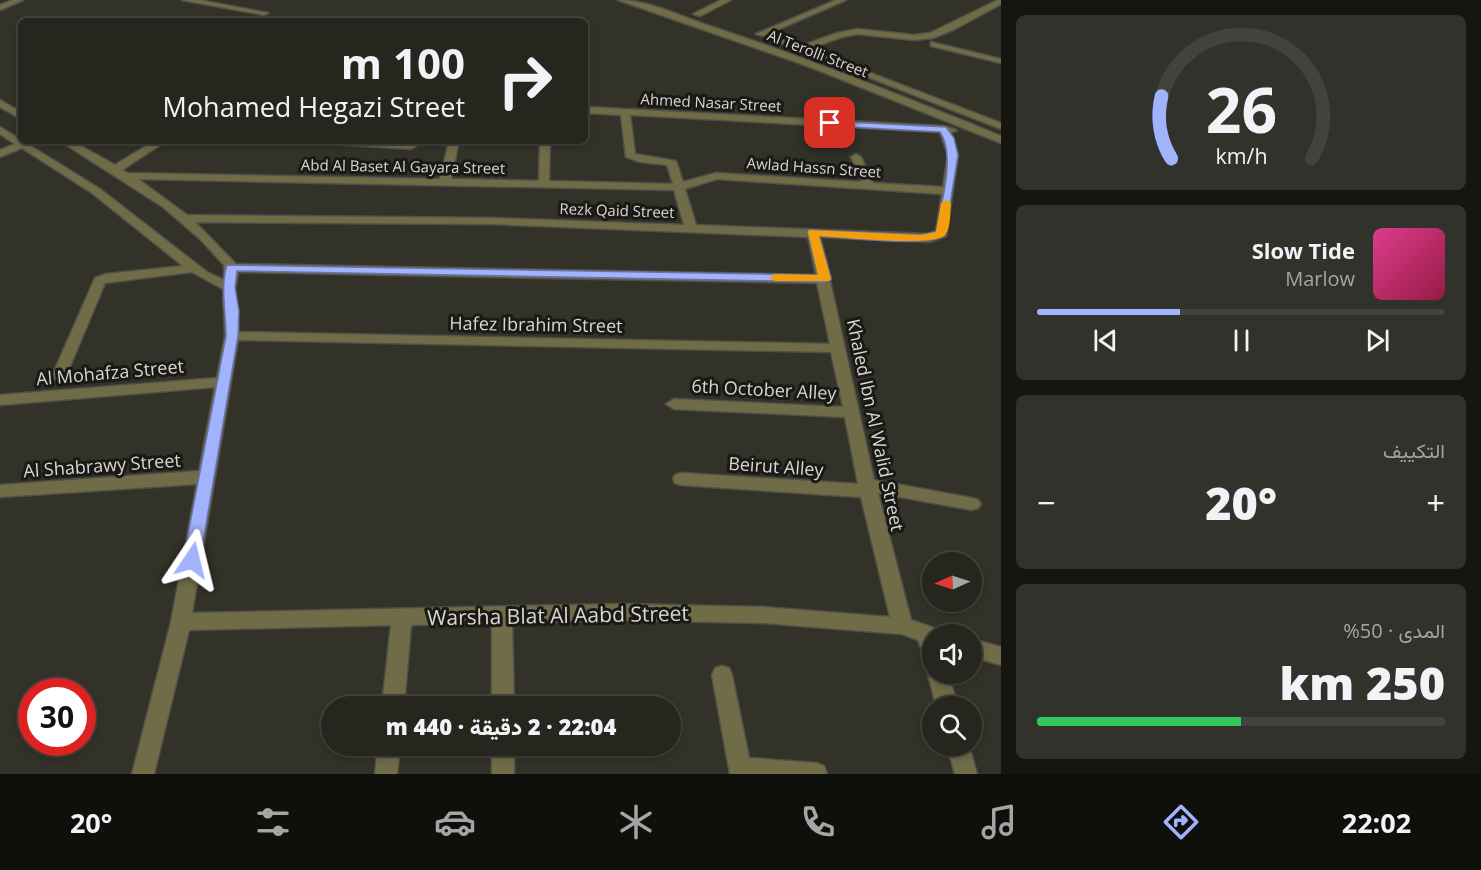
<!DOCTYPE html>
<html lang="ar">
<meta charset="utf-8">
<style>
body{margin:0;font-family:"Open Sans",Vazirmatn,sans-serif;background:#32322c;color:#f1f3f6;direction:rtl;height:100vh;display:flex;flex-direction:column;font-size:22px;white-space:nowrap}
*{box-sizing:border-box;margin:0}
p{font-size:20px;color:#a4a5a4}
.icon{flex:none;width:33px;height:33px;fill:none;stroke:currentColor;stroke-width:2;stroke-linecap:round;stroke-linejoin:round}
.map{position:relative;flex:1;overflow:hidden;direction:ltr}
.details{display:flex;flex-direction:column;gap:15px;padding:15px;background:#151511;width:480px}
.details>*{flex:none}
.guide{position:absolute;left:18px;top:18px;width:570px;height:126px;border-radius:9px;box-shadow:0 3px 9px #0003,0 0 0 2px #42433d;direction:rtl;background:#26261f;color:#f1f3f6;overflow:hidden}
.needle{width:39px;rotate:267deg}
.fabs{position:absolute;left:922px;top:552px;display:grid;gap:12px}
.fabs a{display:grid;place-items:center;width:60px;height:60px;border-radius:50%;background:#26261f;box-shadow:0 3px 9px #0003,0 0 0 2px #42433d;font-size:30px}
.speed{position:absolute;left:18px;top:678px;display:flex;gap:12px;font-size:30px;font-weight:700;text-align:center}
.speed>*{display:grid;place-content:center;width:78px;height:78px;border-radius:50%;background:#26261f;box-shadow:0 3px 9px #0003,0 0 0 2px #42433d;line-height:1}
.speed .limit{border:9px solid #d22;background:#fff;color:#111}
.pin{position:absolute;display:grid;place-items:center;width:51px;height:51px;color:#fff;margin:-26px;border-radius:12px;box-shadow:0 3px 9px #0006}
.me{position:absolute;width:66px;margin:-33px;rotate:10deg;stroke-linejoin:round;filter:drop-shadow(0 0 4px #0008)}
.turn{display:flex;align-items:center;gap:21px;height:126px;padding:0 24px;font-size:27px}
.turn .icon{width:78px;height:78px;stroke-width:2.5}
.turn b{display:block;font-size:42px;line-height:51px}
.big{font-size:45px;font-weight:800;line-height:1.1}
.details .widget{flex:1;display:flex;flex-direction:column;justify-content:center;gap:9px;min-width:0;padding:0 21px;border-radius:9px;background:#32322c}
.details .dial{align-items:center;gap:0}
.dial svg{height:156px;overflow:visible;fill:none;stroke:#42433d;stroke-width:7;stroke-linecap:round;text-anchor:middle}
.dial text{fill:#f1f3f6;stroke:none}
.song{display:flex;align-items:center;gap:18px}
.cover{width:72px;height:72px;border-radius:9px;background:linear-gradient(135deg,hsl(330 70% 55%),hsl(340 70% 35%))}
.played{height:6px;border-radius:3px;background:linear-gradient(90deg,#a1b3fd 35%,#42433d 35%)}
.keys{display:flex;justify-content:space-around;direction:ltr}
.heat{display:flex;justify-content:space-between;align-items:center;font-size:33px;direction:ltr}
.charge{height:9px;border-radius:4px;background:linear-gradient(90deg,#34c759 50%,#42433d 0)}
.trip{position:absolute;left:321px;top:696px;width:360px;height:60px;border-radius:30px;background:#26261f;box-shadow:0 3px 9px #0003,0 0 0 2px #42433d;font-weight:800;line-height:60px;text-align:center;direction:rtl}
.tabs{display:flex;height:96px;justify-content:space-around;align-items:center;background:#0f0f0c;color:#a4a5a4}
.tabs .icon{width:42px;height:42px}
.tabs .current{color:#a1b3fd}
.tabs b{font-size:27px;color:#f1f3f6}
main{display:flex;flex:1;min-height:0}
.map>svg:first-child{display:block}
</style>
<main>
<section class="details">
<div class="widget dial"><svg viewBox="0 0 100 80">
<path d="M14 69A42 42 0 1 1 86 69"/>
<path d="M14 69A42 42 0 0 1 9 37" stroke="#a1b3fd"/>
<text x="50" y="56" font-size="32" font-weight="700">26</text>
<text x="50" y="72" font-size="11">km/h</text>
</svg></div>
<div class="widget">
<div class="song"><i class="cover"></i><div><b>Slow Tide</b><p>Marlow</p></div></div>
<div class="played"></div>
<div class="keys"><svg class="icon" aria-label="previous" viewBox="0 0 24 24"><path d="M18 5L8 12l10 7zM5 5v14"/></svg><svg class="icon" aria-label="pause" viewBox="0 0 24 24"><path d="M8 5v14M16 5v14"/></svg><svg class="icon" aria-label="next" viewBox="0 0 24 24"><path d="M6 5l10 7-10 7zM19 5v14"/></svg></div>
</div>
<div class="widget"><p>التكييف</p>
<div class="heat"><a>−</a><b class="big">20°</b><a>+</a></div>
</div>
<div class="widget"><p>المدى · 50%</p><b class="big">250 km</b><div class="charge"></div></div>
</section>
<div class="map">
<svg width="1001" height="774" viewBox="0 0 1001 774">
<rect width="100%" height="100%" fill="#323229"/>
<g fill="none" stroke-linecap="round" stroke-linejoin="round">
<defs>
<g id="minor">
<polygon points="13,0 23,0 0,10 0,5"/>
<polygon points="182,0 199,0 268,13 264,15"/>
<path d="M618,0c31,0 64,17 92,26 99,33 195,71 291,110v7l-191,-76z"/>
<polygon points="721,0 731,0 700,16 693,14"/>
<polygon points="836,0 846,0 763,36 756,34"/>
<polygon points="998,0 1001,0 1001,4 955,29 933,38 914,40 858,34 842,37 808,49 1001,123 1001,129 776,41 780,39 801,46 837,33 858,29 914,35 930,33"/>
<polygon points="931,42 1001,59 1001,63 931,46"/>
<polygon points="0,100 21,112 21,119 0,107"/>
<path d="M585,107l358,19 14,4 -7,3 8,22 -12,81 -17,6 -109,-5 11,42 -1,2 44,199 98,18 6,2 3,4 -3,4 -6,2 -94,-17 33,127 29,10 2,4h-9v31l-7,-3 -8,-22 -16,-6 -139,-11 -143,-3 -108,3 2,83h-22v-83l-81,2 -7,81h-22l9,-81 -202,5 -35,144h-22l39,-152 26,-138 -197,13v-12l199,-14 16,-84 -215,18v-10l217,-17 8,-42 -2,-47 -31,-17 -87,11 -39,93 -2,3h-10l-2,-3 43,-98 11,-4 77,-8 -91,-73 -70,-45 -22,9v-7l15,-6 -15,-10v-7l100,62 107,83 17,8v-15l-24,-26 -37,-32 -103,-66h12l43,24 39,-24h12l-44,29 5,3 313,6 9,-38h10l-8,38 88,2 1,-40h10l-1,40 124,3 -6,-19 -27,-3 -14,-5 -5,-42 -36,-2zM630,115l310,17 8,23 -5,32 -70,-4 -12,-26 -5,-3 -5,3 11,25 -146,-9 -33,9 -7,-21 -41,-7zM138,179l536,11 10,35 -192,-7 -305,-3zM717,179l225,15 -6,37 -8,3 -232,-9 -11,-36zM195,222l297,2 316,13 8,38 -580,-11zM238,272l579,11 13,61 -591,-12 -4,-42zM238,340l593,12 12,55 -169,-8 -8,5 8,5 171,8 13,67 -177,-11 -6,2 -2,4 2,4 6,2 180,12 29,120 -127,-10 -143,-3 -428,9z"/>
<path d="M327,141c17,0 78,-3 89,5l-5,3 -79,-5z"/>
<polygon points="972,639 1001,647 1001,665 972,657"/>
<polygon points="722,666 729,668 732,675 749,758 816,763 824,766 827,774 730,774 712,675 715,668"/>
<polygon points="933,667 933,674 948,674 958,706 936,706 928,674"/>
<polygon points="378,746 400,746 397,774 375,774"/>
<rect x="492" y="746" width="22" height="28"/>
<polygon points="947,746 969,746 977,774 955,774"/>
</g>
</defs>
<use href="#minor" stroke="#505047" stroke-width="3"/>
<use href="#minor" fill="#706c48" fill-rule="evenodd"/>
</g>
<path fill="#a1b3fd" stroke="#6974a4" stroke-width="1.5" d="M826,121l120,6 8,11 4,17 -13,80c-17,13 -101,2 -126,1l12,43 -6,3 -588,-11 -2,16 4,24 -1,25 -38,224 -2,5 -6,2 -6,-2 -3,-5 43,-224c0,-23 -6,-50 1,-71l591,10 -10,-43 1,-2 111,5 16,-3c5,-27 20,-78 4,-100l-110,-6 -4,-1z"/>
<path fill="#f59e0b" d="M946,200l5,3c-1,8 0,26 -6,32 -9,12 -107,2 -126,1l12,43 -2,2h-54l-6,-3 6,-4 43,1 -10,-43 1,-2 111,5 16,-3 5,-29z"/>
<g text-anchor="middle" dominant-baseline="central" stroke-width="6" stroke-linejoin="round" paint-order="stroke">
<g font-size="15" fill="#d8d7d2" stroke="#1a1916">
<text transform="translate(818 53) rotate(21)">Al Terolli Street</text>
<text transform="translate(711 102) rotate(3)">Ahmed Nasar Street</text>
<text transform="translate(403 166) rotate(1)">Abd Al Baset Al Gayara Street</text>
<text transform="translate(814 167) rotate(4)">Awlad Hassn Street</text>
<text transform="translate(617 210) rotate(2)">Rezk Qaid Street</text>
</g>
<g font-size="18" fill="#d8d7d2" stroke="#1a1916">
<text transform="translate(536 324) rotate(1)">Hafez Ibrahim Street</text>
<text transform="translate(110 372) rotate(-5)">Al Mohafza Street</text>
<text transform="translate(764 389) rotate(3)">6th October Alley</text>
<text transform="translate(876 425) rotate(78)">Khaled Ibn Al Walid Street</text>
<text transform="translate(102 465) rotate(-4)">Al Shabrawy Street</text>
<text transform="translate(776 466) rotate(4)">Beirut Alley</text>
</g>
<g font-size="21" fill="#d8d7d2" stroke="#1a1916">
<text transform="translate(558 615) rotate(-1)">Warsha Blat Al Aabd Street</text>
</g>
</g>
</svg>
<div class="fabs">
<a><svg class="needle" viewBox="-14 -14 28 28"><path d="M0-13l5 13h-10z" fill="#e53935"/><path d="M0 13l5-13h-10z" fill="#a4a5a4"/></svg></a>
<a><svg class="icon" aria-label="sound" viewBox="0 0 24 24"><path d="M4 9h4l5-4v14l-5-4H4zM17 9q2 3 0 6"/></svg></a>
<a><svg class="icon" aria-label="search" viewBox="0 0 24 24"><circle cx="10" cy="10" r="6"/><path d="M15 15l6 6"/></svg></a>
</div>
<div class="speed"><div class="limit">30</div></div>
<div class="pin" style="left:830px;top:123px;background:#d93025"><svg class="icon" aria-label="arrive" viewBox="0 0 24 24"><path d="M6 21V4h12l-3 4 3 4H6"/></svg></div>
<svg class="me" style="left:192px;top:560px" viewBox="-20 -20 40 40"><path d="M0-17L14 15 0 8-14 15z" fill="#a1b3fd" stroke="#fff" stroke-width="4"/></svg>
<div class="trip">22:04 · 2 دقيقة · 440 m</div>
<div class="guide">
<div class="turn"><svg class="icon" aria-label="right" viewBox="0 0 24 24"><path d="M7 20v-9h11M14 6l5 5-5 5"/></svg><div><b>100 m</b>Mohamed Hegazi Street</div></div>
</div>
</div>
</main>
<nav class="tabs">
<b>22:02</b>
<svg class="icon current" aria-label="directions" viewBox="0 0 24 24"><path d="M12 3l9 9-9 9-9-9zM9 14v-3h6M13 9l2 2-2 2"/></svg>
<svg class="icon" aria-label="music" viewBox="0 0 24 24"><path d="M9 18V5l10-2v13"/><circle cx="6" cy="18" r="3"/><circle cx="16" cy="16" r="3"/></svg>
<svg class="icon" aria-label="phone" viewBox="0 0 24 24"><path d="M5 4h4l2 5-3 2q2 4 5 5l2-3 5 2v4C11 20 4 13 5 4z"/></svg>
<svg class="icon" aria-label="climate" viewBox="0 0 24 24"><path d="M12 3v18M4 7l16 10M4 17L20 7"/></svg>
<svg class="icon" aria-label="car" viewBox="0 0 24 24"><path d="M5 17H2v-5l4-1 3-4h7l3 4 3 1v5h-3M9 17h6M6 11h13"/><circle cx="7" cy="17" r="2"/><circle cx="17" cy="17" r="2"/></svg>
<svg class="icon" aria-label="filters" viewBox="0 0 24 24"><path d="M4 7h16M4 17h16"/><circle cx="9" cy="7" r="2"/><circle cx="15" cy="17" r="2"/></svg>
<b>20°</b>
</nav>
